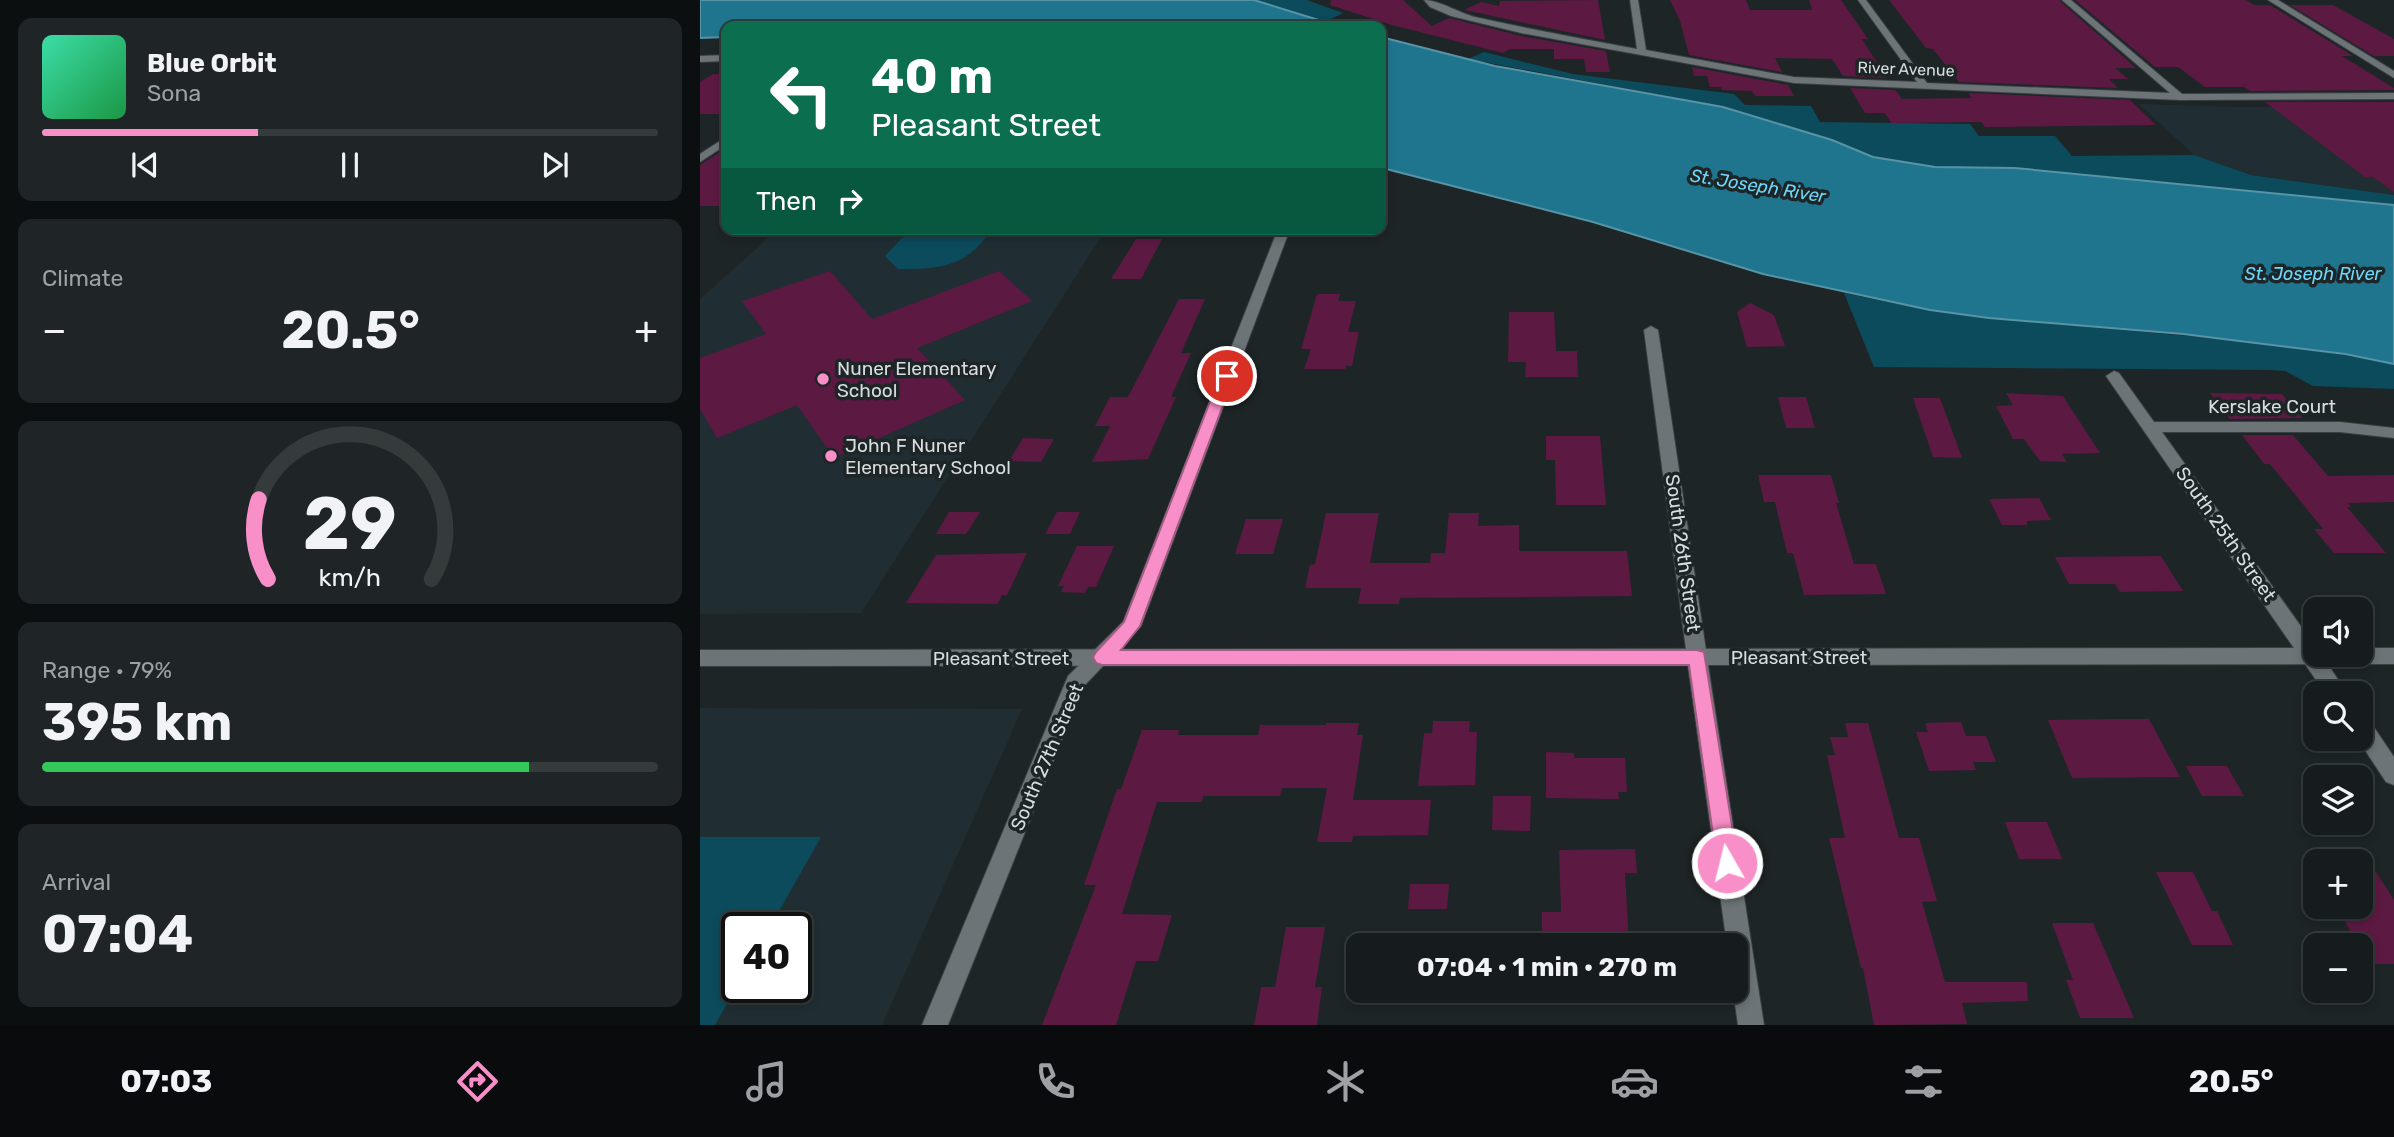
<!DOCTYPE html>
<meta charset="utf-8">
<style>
body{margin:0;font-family:Rubik,sans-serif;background:#1f2526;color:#f1f3f6;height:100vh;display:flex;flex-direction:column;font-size:26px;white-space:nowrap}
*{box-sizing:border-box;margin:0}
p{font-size:23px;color:#9ea1a4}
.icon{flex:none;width:38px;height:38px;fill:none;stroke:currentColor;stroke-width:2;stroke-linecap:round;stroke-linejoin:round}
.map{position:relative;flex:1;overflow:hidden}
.drawer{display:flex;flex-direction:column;gap:18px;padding:18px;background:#0c0f10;width:700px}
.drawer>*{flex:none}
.top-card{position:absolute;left:21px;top:21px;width:665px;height:214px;border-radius:14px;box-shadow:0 4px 10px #0003,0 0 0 2px #353a3b;background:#0b6e4f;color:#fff;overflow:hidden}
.tools{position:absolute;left:1603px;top:597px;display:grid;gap:14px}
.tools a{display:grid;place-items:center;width:70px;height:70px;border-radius:14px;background:#161c1d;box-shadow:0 4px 10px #0003,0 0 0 2px #353a3b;font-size:35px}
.speed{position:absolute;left:21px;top:912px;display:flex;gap:14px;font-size:35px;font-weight:700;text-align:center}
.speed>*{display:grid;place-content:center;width:91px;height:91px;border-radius:50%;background:#161c1d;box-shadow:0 4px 10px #0003,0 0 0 2px #353a3b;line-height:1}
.speed .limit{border:4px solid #111;border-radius:10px;background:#fff;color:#111}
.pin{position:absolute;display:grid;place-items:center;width:60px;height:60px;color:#fff;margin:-30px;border:4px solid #fff;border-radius:50%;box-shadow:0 2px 7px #0007}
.me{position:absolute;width:77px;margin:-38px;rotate:352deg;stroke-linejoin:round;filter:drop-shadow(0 0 5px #0008)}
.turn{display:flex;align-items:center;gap:24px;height:147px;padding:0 35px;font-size:32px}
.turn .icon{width:91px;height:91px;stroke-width:2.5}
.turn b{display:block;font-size:49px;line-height:60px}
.then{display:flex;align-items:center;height:66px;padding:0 35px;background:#0003;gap:14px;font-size:26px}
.big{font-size:52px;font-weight:700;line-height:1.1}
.drawer .card{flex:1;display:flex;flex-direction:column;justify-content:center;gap:10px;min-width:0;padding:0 24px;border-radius:14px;background:#1f2526}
.drawer .dial{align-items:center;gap:0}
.dial svg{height:182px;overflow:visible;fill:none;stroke:#353a3b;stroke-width:7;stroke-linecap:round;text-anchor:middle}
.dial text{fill:#f1f3f6;stroke:none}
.song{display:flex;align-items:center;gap:21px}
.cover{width:84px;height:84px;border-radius:10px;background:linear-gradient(135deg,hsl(160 70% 55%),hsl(140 70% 35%))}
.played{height:7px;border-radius:4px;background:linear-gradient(90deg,#f98fc8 35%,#353a3b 35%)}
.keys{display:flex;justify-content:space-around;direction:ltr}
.heat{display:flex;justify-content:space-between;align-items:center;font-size:38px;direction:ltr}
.charge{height:10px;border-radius:5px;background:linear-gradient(90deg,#34c759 79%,#353a3b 0)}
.trip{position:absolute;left:646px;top:933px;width:402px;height:70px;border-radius:14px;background:#161c1d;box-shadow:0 4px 10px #0003,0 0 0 2px #353a3b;font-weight:700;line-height:70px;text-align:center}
.menu{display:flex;height:112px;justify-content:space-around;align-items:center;background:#090b0c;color:#9ea1a4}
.menu .icon{width:49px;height:49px}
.menu .selected{color:#f98fc8}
.menu b{font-size:32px;color:#f1f3f6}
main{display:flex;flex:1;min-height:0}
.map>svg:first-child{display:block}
</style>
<main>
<section class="drawer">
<div class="card">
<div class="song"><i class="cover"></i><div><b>Blue Orbit</b><p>Sona</p></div></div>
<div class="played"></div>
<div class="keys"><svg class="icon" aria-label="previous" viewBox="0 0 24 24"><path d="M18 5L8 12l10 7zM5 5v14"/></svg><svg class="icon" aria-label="pause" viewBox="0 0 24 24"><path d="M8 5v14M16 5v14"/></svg><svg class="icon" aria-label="next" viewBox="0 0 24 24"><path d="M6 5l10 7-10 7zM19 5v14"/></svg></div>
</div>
<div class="card"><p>Climate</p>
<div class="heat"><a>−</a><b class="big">20.5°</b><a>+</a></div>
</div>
<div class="card dial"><svg viewBox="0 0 100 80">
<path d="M14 69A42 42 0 1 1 86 69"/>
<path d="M14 69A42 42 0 0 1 10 34" stroke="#f98fc8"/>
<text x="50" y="56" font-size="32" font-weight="700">29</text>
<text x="50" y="72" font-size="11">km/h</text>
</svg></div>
<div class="card"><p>Range · 79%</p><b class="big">395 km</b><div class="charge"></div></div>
<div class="card"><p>Arrival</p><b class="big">07:04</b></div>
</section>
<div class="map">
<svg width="1694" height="1025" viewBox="0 0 1694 1025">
<rect width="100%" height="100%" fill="#1e2527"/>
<g fill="#202e33" fill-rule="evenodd">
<polygon points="1439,104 1537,107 1694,106 1694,195 1551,175 1494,155"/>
<polygon points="78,229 406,229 161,613 0,614 0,299"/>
<path d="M0,708l322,1 -140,316h-182zM37,928h59v59h-59z"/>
</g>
<g fill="#0c4b5c">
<polygon points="554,0 607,0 643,13 623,23"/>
<polygon points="784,52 873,74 1034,94 1045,105 1111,106 1120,122 1270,124 1279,136 1355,136 1372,156 1494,155 1551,175 1694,195 1694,205 1315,168 1235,167 1173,157 1132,140 1023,107 768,59"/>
<path d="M228,229h50l8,8c-23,31 -51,32 -88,32l-13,-13 17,-18z"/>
<path d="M1144,293c49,10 97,20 147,25 135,14 270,20 403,46v25l-81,-3 -28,-15 -14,-1 -397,-3z"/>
<polygon points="0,837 121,837 70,927 37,928 37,986 15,1025 0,1025"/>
</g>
<g fill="#20758e" stroke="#5794a6" stroke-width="2">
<polygon points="0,0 554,0 638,26 26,26 26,37 0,38"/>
<polygon points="681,37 795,66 1023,107 1132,140 1173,157 1235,167 1315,168 1694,205 1694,364 1645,354 1483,334 1289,318 1230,310 1063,274 893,222 690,170 681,167"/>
</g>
<g fill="#5c1942">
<polygon points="631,0 703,0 732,26 749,18 821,36 906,51 910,72 886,72 884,59 854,59 854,49 810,49 803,53 775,46 692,25 630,5"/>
<polygon points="898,0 905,40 764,10 781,2 799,6 800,1"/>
<polygon points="970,0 1046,0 1050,10 1112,10 1109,0 1141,0 1168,39 1162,39 1187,78 1143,76 1132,59 1075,58 1082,72 989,55 980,21"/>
<polygon points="1189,0 1359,0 1436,68 1415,68 1428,79 1409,79 1418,88 1259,82 1233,49 1226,48"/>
<polygon points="1375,0 1546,0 1554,5 1570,5 1653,56 1642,56 1694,88 1694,90 1550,91 1544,87 1505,87 1478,67 1455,67"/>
<polygon points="1590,5 1633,5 1694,39 1694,56 1674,56"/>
<polygon points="992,67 1088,85 1094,96 1055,96 1052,91 1022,90 1021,87 1010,87 1007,76 994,76"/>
<polygon points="13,74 26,74 26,114 0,114 0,82"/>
<polygon points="1150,88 1195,90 1202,99 1272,98 1268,93 1430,100 1456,125 1285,127 1281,122 1191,123 1185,113 1165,113"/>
<polygon points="1565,102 1694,102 1694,192 1673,177 1665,177"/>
<polygon points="26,148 26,206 0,206 0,165"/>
<polygon points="436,239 462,239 441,279 411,279"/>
<polygon points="130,271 172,319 299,271 332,301 217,348 265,400 134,458 97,405 17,438 0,409 0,358 66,334 42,301"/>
<polygon points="617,294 640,294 638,301 656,301 648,332 659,332 652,366 646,366 645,369 604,369 611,349 601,349"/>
<polygon points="479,299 505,299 481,353 491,353 471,397 476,397 448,459 392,462 410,426 395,426 410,397 428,397"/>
<polygon points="1050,303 1074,315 1085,346 1047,347 1037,312"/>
<polygon points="809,312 854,312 856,351 877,351 878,377 825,377 826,362 808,362"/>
<polygon points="1306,393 1363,396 1400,453 1362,454 1367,462 1340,461 1324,439 1313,439 1296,406 1313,405"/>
<polygon points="1510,393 1582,394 1602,418 1530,419"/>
<polygon points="1078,397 1106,397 1115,428 1086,428"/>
<polygon points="1213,398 1240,398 1262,458 1233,457"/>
<polygon points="1542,435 1593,435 1628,476 1694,475 1694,502 1648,503 1651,507 1647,507 1686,553 1634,553 1614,529 1623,529 1570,464 1564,464"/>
<polygon points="846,436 900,436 906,505 856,505 855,460 846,460"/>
<polygon points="323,438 354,439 341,462 309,461"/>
<polygon points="1058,475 1131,475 1139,503 1136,503 1154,564 1176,564 1186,594 1104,595 1093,553 1087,553 1075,502 1064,502"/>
<polygon points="1339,498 1351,520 1327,521 1327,525 1302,525 1289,499"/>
<polygon points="249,512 280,512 266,534 236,534"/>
<polygon points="357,512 380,512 370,534 345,534"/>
<polygon points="626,513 679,513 670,563 730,563 731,553 745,553 749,513 779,513 778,526 819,525 819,551 927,551 932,596 700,598 699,604 658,604 661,588 605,588 610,565 615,564"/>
<polygon points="546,519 583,519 573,554 535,554"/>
<polygon points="377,546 414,546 396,587 388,587 385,593 361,592 364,586 358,586"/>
<polygon points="327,553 307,595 302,595 298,604 206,603 236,555"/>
<polygon points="1461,556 1483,591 1420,592 1415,584 1369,584 1355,557"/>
<polygon points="1409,719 1449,719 1480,777 1372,778 1348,720"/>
<polygon points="733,721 770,721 769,732 777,732 775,785 718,786 724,733 732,733"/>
<polygon points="1261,722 1266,736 1286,736 1296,762 1273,762 1276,770 1229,771 1216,732 1228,732 1225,723"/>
<polygon points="626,723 659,723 657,735 663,735 653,800 731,800 728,835 653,836 652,842 617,842 627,788 582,788 580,796 503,796 502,802 457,802 422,914 472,915 458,961 436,961 416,1025 342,1025 396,885 384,885 417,789 421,789 442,730 479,730 478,735 558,735 560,725 626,725"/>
<polygon points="1145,723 1168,723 1199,838 1219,838 1237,901 1222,902 1245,982 1327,982 1328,1001 1262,1003 1267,1024 1174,1025 1163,968 1161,968 1129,838 1145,838 1127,755 1135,755 1130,737 1148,737"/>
<polygon points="846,752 874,753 874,758 925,758 927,792 918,792 919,799 846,798"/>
<polygon points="1486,766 1527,766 1544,796 1502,796"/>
<polygon points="793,796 831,796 830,831 792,830"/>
<polygon points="1305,822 1347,822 1362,859 1319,859"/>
<polygon points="935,849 937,873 925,873 929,945 842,945 842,912 861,912 859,850"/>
<polygon points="1661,849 1694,900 1694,964 1669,964 1643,918 1661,918"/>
<polygon points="1456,872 1493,872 1512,911 1517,911 1533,945 1492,945"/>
<polygon points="710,884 749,884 747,909 708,909"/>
<polygon points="1352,923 1393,923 1434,1018 1380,1018 1366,980 1373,980"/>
<polygon points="586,927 625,927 615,987 622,987 617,1025 554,1025 561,987 575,987"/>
</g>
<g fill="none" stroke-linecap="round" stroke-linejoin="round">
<defs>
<g id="minor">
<path d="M724,0c15,0 35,13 51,17 54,12 108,22 162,32l-7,-49h8l8,50 148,27 123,5 -59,-82h8l61,83 243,10 -108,-93h9l111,94 212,-1v6l-214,1 -386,-17 -273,-50 -70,-17 -21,-9z"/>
<polygon points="1568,0 1578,0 1694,71 1694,78"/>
<polygon points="26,55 26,61 0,62 0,56"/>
<polygon points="26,137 26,145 0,162 0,154"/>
<polygon points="578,229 590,229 441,626 383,687 248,1025 222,1025 368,676 423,622"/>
<polygon points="951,326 958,330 1007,657 1004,663 997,665 990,663 987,657 944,330"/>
<polygon points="1414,371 1419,373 1454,422 1640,422 1694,428 1694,438 1640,432 1462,432 1615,646 1615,654 1621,654 1647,693 1625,693 1406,376"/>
<polygon points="1661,718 1669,720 1694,757 1694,785 1686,782 1657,738 1661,738"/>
</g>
<polygon id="tertiary" points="1615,648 1615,654 1661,654 1661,648 1694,648 1694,664 1008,665 1064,1025 1038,1025 1033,990 1036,990 1036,945 1027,945 988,665 0,666 0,650"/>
</defs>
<use href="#minor" stroke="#3a4042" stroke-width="2"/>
<use href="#tertiary" stroke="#3a4042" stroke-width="2"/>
<use href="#minor" fill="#6c7477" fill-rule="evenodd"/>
<use href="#tertiary" fill="#6c7477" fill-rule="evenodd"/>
</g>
<polygon fill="#f98fc8" stroke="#a25d82" stroke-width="2" points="527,372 534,376 440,626 421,650 997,650 1004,652 1038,863 1035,871 1027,874 1020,871 1017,863 989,665 402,665 396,663 393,657 396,652 424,622 520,376"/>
<g fill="#f98fc8" stroke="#1e2527" stroke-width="2.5">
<circle cx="123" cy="379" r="7"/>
<circle cx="131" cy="456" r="7"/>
</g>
<g text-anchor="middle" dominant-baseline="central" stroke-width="7" stroke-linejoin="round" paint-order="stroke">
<g font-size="16" fill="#d8dddf" stroke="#1e2527">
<text transform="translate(1206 69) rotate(2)">River Avenue</text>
</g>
<g font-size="18" font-style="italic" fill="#6cd8fb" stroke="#1e2527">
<text transform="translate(1058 186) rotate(9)">St. Joseph River</text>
<text x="1613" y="274">St. Joseph River</text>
</g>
<g font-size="19" fill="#d8dddf" stroke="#1e2527" text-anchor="start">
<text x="137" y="368">Nuner Elementary<tspan x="137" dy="22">School</tspan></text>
<text x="145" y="445">John F Nuner<tspan x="145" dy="22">Elementary School</tspan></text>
</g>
<g font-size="19" fill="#d8dddf" stroke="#1e2527">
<text x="1572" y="406">Kerslake Court</text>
<text transform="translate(1526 534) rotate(55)">South 25th Street</text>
<text transform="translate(983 553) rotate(82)">South 26th Street</text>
<text x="1099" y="657">Pleasant Street</text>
<text x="301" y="658">Pleasant Street</text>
<text transform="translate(347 757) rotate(-67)">South 27th Street</text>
</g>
</g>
</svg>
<div class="tools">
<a><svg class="icon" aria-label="sound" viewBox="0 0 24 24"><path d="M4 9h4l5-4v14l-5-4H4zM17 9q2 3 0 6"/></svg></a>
<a><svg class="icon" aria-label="search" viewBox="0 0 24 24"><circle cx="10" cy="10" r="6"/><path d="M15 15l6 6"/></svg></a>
<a><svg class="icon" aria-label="layers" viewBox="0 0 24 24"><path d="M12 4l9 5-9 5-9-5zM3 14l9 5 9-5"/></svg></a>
<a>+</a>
<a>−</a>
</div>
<div class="speed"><div class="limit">40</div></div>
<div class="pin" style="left:527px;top:376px;background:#d93025"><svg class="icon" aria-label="arrive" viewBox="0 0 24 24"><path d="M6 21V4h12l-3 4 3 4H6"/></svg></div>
<svg class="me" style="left:1027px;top:863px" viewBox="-20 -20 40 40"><circle r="17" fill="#f98fc8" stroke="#fff" stroke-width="3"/><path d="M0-11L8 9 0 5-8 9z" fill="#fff"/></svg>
<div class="trip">07:04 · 1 min · 270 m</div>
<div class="top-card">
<div class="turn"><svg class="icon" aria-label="left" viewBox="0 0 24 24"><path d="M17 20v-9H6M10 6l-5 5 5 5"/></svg><div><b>40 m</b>Pleasant Street</div></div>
<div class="then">Then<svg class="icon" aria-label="right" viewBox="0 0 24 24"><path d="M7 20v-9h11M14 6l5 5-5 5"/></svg></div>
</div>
</div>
</main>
<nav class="menu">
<b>07:03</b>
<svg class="icon selected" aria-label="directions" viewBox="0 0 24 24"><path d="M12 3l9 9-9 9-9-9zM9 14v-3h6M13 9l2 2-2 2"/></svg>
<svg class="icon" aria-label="music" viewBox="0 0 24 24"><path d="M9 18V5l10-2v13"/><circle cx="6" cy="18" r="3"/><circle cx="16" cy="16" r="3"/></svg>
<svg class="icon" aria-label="phone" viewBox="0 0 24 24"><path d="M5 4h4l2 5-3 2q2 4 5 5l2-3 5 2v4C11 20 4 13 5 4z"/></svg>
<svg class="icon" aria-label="climate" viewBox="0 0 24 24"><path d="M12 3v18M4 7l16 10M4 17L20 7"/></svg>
<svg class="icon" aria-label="car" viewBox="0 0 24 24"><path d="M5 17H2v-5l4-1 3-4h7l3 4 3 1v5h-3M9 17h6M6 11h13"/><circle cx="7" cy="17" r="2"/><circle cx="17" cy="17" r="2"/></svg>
<svg class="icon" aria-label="filters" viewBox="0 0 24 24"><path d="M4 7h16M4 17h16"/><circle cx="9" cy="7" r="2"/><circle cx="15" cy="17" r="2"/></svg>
<b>20.5°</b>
</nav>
